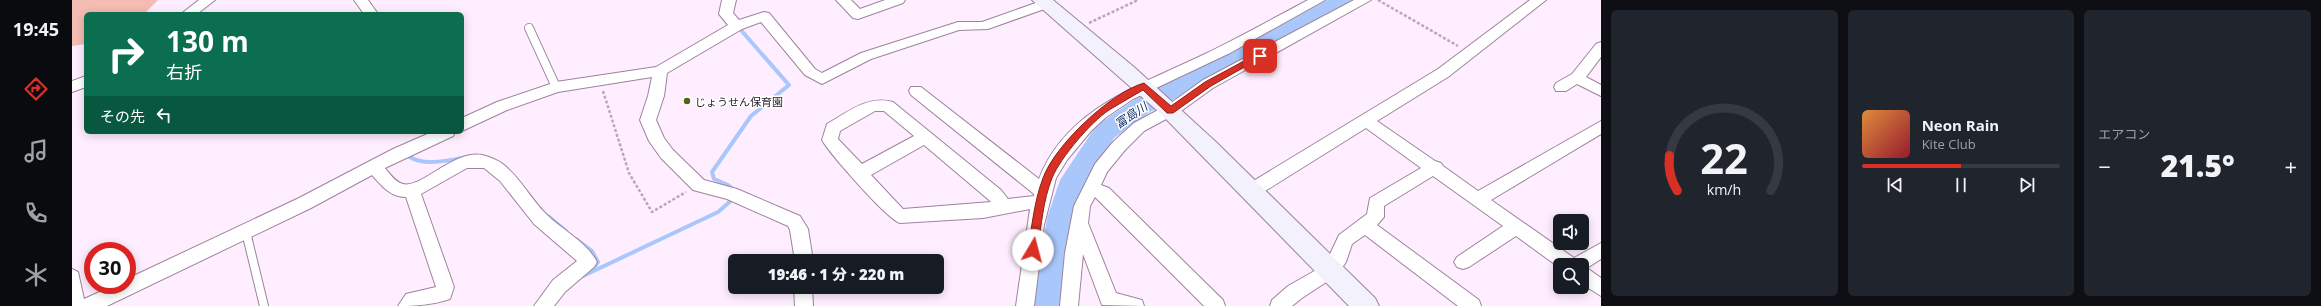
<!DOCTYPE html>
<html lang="ja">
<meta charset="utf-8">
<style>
body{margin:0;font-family:"Open Sans","Noto Sans JP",sans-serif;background:#20242c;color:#f1f3f6;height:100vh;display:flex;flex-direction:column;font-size:15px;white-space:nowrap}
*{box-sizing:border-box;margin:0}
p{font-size:13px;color:#9ea1a6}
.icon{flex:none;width:22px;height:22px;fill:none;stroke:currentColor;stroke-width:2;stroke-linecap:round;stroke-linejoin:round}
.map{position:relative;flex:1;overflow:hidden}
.side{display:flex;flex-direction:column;gap:10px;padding:10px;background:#0d0f14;width:720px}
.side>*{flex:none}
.banner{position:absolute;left:12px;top:12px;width:380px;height:122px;border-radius:6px;box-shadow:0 2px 10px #0003;background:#0b6e4f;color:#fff;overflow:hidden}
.fabs{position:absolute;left:1481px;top:214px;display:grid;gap:8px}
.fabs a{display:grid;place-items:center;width:36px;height:36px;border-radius:6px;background:#171b24;box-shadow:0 2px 10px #0003;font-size:20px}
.speed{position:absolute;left:12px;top:242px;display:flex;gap:8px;font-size:20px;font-weight:700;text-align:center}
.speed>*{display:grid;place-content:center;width:52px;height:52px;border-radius:50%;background:#171b24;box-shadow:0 2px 10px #0003;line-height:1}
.speed .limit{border:6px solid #d22;background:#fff;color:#111}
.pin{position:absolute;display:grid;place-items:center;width:34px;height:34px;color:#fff;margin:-17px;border-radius:8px;box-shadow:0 2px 6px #0006}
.me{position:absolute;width:44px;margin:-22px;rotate:8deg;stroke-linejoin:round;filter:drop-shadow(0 0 3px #0008)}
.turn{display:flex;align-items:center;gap:14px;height:84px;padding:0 16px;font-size:18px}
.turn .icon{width:52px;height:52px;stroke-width:2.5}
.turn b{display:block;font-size:28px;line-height:34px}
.then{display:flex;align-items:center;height:38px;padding:0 16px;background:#0003;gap:8px;font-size:15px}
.big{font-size:30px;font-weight:800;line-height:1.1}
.side .card{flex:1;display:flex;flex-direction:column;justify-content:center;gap:6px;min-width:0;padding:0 14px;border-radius:6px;background:#20242c}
.side .dial{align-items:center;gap:0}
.dial svg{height:104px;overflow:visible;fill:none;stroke:#363941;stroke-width:7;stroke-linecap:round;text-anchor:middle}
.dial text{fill:#f1f3f6;stroke:none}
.song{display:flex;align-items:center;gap:12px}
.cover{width:48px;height:48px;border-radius:6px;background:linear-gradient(135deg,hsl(30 70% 55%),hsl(350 70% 35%))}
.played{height:4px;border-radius:2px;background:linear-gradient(90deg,#d93025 50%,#363941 50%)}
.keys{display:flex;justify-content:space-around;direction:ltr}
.heat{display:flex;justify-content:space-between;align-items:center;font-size:22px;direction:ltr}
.side .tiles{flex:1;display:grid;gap:10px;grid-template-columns:repeat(3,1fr)}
.trip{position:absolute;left:656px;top:254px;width:216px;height:40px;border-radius:6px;background:#171b24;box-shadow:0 2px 10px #0003;font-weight:800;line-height:40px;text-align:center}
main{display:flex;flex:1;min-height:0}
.tabs{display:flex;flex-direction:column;width:72px;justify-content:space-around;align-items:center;background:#090b0e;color:#9ea1a6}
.tabs .icon{width:28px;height:28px}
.tabs .selected{color:#d93025}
.tabs b{font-size:18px;color:#f1f3f6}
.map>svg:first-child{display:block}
</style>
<main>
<nav class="tabs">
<b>19:45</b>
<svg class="icon selected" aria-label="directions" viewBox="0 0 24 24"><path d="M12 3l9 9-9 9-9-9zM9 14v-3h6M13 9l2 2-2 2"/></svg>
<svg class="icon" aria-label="music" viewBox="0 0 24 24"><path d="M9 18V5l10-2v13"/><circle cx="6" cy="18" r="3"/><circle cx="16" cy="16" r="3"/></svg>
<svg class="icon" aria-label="phone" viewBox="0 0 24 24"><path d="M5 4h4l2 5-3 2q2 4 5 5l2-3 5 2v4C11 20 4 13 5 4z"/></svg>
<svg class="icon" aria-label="climate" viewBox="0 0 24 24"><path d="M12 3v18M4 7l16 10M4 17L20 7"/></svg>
</nav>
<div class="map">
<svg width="1529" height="306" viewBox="0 0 1529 306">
<rect width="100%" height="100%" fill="#fef"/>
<polygon fill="#f4bcb2" points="0,0 86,0 72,14 14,14 14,44 0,46"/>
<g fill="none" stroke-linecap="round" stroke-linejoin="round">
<g stroke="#aac7fc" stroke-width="4">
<path d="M336,156c19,12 41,3 62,1"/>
<polyline points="666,193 656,185 642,179 640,172 679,116 717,85 668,29"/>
<polyline points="476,216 494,231"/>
<polyline points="504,239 520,251 526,262 521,269"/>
<polyline points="511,276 646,212 662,198"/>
</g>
<polygon fill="#aac7fc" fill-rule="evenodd" points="1255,0 1281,0 1278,5 1078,112 1042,138 1013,182 1001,218 991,306 961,306 975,218 988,180 1024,126 1062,100"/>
<defs>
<g id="lane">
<polyline points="457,28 484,87"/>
<polyline points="174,232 192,306"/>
</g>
<g id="street">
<polygon points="127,0 143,0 125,14 109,14"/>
<polygon points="282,0 296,0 306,14 292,14"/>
<polygon points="650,0 664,0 661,13 667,20 692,12 697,13 743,69 750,73 789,53 886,22 910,22 972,0 978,1 980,4 978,7 916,29 887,30 799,59 750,84 733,75 689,22 670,29 595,73 592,96 584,120 592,138 601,150 632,180 665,189 728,216 736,229 741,261 723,261 718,230 716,226 655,199 621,190 589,158 577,141 568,120 576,96 580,77 486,92 435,110 390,131 390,118 425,102 484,82 584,67 656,25 647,14"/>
<polygon points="764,0 779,0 788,9 813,0 833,0 831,3 786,19 781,18"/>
<path d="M1236,0h17l-95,53 -97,46 -28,19 -14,13 -24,29 -11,18 -12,47 -10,81h-18l14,-97 -47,9 -83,5c-13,-4 -70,-69 -78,-83l5,-16c21,-12 41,-29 66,-22l108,88 7,9 26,-3v-2l-123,-99 -2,-4 2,-4h10l118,92c27,-71 104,-95 166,-125 35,-17 69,-36 103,-54zM803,111h9l30,25 -52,28 -24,-25 2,-8zM852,145l65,55 2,2 -88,7 -32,-34z"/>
<polygon points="1282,0 1299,0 1141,88 1109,111 1072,131 1053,150 1035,172 1029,185 1037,188 1151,300 1153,306 1132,306 1023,197 1018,206 1016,223 1044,293 1070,300 1072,306 1030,305 1011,254 1006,306 988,306 993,253 1002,206 1023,164 1041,142 1062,123 1099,103 1131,80"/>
<polygon points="1458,0 1474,0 1376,77 1305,121 1363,161 1369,163 1371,166 1406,191 1529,121 1529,134 1419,200 1502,258 1529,243 1529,259 1515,268 1529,278 1529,296 1510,284 1510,265 1488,265 1488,268 1444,236 1397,267 1391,269 1385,267 1382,262 1385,257 1431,226 1361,176 1312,206 1312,217 1305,225 1407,300 1409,306 1386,306 1293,235 1280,244 1274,262 1265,275 1230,298 1220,306 1198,306 1200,300 1216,286 1253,265 1267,235 1295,214 1298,198 1349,168 1294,128 1185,196 1179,197 1173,196 1171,191 1173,186 1366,69"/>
<polygon points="1529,42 1529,57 1514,77 1529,85 1529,96 1505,84 1494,91 1484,91 1482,87 1484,83 1500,74 1524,44"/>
<polygon points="14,76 14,87 0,92 0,81"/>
<path d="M360,132h23l-2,4 -68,32c5,6 10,14 18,16 18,5 50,-34 79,-29 8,2 16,5 22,10 17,14 27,34 42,49 16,16 40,27 51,48l-3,5 -29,25 -11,14h-20l19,-26 24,-19 -43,-37 -34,-43 -16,-13h-17l-46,26 33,93 -4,12c-18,6 -34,7 -52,7l8,-12 30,-7 -30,-90c-16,0 -25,-12 -34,-22l-61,33 -204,98h-35v-37l6,3 6,27 31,-14h12v-6l172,-81 94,-49z"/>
<polygon points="722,287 740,287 741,306 723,306"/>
</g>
<polygon id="secondary" points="960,0 981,0 1062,67 1144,142 1303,298 1307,306 1277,306 1089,114"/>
</defs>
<use href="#lane" stroke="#9d839d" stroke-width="10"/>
<use href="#street" stroke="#9d839d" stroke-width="2"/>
<use href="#secondary" stroke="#9d839d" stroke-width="2"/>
<g stroke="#b8a9b8" stroke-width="2.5" stroke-dasharray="3 2" stroke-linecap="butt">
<polyline points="1306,0 1386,46"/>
<polyline points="1017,23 1066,0"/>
<polyline points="531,91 557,173 580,212 614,192"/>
</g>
<use href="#lane" stroke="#fff" stroke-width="8"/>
<use href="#street" fill="#fff" fill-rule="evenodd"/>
<use href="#secondary" fill="#f3f1fb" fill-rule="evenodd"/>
</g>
<path fill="#d93025" stroke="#8d1f18" d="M1185,54l7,2 -53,30 -38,27h-6l-24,-23c-11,7 -23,13 -34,20 -19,13 -48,47 -57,68 -9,23 -11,48 -14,72l-5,5 -4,-2 -1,-3c4,-24 6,-48 15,-72 12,-33 67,-85 101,-95l27,23 34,-24z"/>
<circle fill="#4c6617" stroke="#fff" stroke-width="1.5" cx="615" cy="101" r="4"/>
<g text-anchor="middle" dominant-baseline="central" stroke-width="3" stroke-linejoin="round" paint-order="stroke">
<g font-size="11" fill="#261b26" stroke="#fff" text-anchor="start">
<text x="623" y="101">じょうせん保育園</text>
</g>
<g font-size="12" font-style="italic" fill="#112e6a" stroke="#fff">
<text transform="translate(1059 115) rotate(-34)">富島川</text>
</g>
</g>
</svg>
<div class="fabs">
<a><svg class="icon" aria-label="sound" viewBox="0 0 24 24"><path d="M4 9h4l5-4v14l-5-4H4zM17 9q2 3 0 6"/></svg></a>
<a><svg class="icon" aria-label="search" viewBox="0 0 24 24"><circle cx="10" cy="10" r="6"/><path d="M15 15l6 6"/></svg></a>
</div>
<div class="speed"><div class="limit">30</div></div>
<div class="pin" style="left:1188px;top:56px;background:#d93025"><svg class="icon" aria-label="arrive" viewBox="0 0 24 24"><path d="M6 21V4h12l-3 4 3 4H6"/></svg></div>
<svg class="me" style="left:961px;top:250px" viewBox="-20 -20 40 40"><circle r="19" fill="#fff"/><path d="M0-13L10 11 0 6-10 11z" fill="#d93025"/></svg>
<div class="trip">19:46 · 1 分 · 220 m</div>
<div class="banner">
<div class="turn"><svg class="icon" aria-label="right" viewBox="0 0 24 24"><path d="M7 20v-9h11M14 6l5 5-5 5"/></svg><div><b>130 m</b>右折</div></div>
<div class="then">その先<svg class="icon" aria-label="left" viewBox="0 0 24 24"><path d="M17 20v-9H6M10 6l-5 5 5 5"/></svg></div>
</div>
</div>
<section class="side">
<div class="tiles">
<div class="card dial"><svg viewBox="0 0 100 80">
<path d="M14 69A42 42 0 1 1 86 69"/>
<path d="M14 69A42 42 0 0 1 8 42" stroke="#d93025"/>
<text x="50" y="56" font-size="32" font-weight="700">22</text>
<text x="50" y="72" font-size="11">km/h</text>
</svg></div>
<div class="card">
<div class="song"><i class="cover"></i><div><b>Neon Rain</b><p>Kite Club</p></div></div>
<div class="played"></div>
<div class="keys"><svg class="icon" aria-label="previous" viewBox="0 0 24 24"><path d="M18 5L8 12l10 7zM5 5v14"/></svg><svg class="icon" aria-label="pause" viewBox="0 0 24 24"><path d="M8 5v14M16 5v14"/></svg><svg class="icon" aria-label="next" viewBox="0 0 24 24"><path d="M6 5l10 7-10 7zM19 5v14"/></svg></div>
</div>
<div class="card"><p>エアコン</p>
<div class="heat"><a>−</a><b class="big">21.5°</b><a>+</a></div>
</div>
</div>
</section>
</main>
